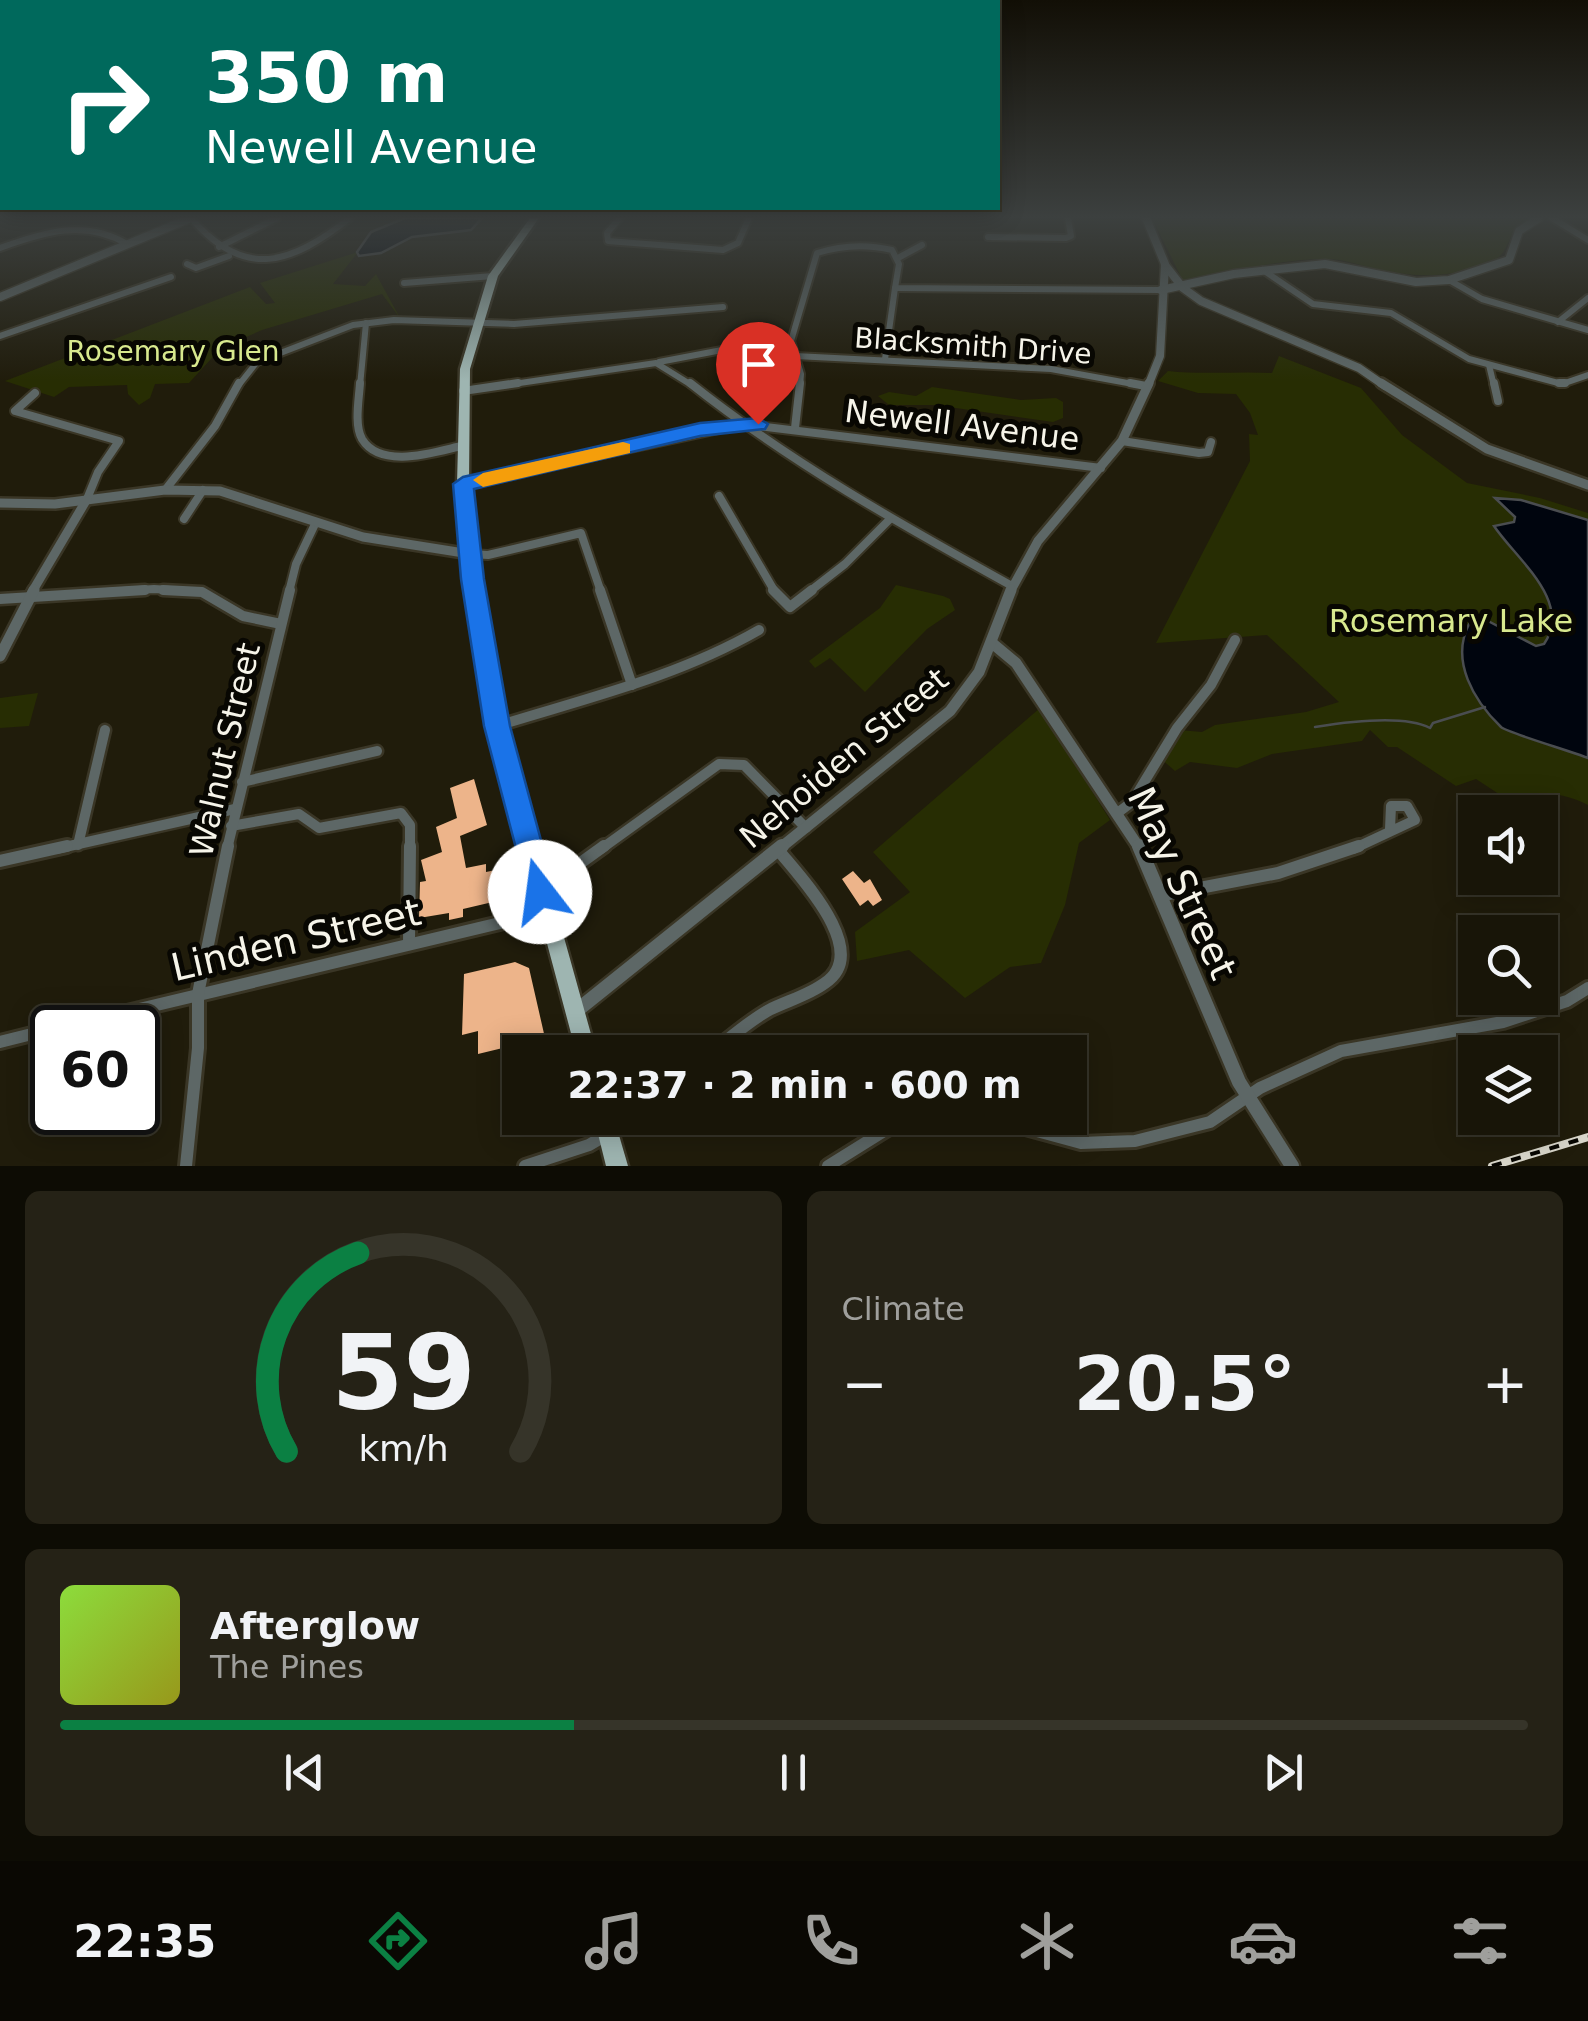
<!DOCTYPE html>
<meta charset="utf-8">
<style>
body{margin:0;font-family:"DejaVu Sans",sans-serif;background:#252216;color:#f1f3f6;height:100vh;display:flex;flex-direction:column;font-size:38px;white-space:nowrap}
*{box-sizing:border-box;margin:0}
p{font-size:32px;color:#9f9f9c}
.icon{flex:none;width:55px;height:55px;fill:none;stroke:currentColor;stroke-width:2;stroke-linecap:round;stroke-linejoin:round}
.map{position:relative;height:1166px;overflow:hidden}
.side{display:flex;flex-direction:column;gap:25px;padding:25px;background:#0d0c04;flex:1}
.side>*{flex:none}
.guide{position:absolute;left:0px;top:0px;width:1000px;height:210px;box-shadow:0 5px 25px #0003,0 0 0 2px #363429;background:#00695c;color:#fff;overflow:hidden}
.tools{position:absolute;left:1458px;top:795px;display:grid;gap:20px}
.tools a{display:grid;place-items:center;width:100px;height:100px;border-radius:0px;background:#181508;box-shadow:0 5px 25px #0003,0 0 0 2px #363429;font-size:50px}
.speed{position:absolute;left:30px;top:1005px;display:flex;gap:20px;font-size:50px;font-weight:700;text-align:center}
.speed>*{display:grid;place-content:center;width:130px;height:130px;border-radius:50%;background:#181508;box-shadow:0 5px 25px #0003,0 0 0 2px #363429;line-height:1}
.speed .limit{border:5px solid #111;border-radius:15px;background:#fff;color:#111}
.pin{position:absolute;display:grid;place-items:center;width:85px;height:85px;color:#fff;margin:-102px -42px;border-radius:50% 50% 50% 0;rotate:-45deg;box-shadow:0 0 10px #0007}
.pin .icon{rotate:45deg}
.me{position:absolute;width:110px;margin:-55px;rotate:345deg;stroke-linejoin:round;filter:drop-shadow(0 0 8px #0008)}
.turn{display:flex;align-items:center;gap:35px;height:210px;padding:0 40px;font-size:45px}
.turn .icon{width:130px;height:130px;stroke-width:2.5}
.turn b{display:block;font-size:70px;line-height:85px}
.big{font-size:75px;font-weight:600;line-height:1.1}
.side .tile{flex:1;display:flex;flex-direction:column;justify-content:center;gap:15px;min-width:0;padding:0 35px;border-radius:15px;background:#252216}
.side .dial{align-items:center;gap:0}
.dial svg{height:260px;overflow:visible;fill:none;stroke:#363429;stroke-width:7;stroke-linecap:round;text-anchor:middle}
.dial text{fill:#f1f3f6;stroke:none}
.song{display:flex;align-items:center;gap:30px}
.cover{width:120px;height:120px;border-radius:15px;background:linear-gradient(135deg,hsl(90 70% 55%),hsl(60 70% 35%))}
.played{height:10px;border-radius:5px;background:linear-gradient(90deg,#0b8043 35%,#363429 35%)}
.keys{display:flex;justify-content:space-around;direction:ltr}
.heat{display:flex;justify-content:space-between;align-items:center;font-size:55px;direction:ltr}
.side .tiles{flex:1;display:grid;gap:25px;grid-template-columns:1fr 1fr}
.tile:last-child{grid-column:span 2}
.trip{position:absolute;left:502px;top:1035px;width:585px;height:100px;border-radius:0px;background:#181508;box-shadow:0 5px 25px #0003,0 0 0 2px #363429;font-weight:600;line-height:100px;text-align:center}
.tabs{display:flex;height:160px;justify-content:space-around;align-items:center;background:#0a0803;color:#9f9f9c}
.tabs .icon{width:70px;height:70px}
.tabs .current{color:#0b8043}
.tabs b{font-size:45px;color:#f1f3f6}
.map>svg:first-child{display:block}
</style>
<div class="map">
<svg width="1588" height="1166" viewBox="0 0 1588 1166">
<rect width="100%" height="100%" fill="#201c0b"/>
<g fill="#272d03">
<path d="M1152,218h377c-25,14 -16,34 -38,44 -41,17 -77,16 -119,6 -15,-4 -30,-9 -45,-9 -49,0 -97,13 -144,22z"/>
<polygon points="358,252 333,284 365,286 376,274 400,318 382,294 262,330 221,348 189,383 155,384 150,398 139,405 128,394 127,385 69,387 54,397 5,381 250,287 266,304 275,303 260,283"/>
<path d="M1279,356l82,32 41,47 65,48 73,15 48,15v292c-29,-15 -49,-12 -80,-5l-32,-21 -20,7 -59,-39h-9l-18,-17 -8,11 -90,13 -35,14 -47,-6 -15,9 -16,-14 20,-27 23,2 13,-7 91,-13 33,-10 -72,-67 -111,8 94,-182 -1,-27 9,1 -8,-22 -14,-19 -38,-1 -40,-12 10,-10c35,4 69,0 104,2z"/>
<polygon points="932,387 1021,400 1056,398 1063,402 1063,418 1053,422 935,405 889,405 878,396 889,392 916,396"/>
<polygon points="896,585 943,596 950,599 955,610 927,629 865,692 830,658 815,668 809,661 880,608"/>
<polygon points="38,693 29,726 0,728 0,698"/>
<polygon points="1040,708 1110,820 1079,843 1065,905 1041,963 1010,967 965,998 909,950 857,961 855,932 910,892 873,852"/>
</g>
<g fill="#00050e" stroke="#4a4d50" stroke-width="2.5">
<polygon points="405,218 482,218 471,230 412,237 381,253 359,256 357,252 371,232"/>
<path d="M1495,498l26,2 67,20v238c-14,-6 -83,-26 -87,-31 -27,-26 -51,-66 -32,-103l19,-3 48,25 8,-2c29,-43 -28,-85 -50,-118l20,-4 1,-5z"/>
</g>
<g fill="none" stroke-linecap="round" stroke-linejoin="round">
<path stroke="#4a4d50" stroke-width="2.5" d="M1315,727c31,-5 88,-13 115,1l3,-5 52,-16"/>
</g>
<g fill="#edb48a">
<polygon points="474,779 487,825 460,836 466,868 486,864 486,872 496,870 497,901 463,909 463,917 449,920 449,913 419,918 420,882 426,881 421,860 442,852 436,827 457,818 450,788"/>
<polygon points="853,871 864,883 870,879 882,900 873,906 868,900 860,906 842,879"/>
<polygon points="515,962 529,968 545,1038 478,1054 478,1031 462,1035 464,974"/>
</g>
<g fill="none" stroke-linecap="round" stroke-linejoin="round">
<defs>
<g id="minor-far3">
<path d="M191,218c54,63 100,46 159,0"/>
<polyline points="620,218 607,233 608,241 723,250 738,243 749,218"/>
<polyline points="1552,218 1588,240"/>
<polyline points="988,237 1066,238 1071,236 1068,218"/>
<polyline points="219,247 277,218"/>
<path d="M0,248c44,-16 84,-29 127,-4"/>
<polyline points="898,258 922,245"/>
<polyline points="187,264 196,268 229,256"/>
<polyline points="1263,270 1313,304 1391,313 1469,359 1562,384 1588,375"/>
<polyline points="1449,280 1482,299 1588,330"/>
<polyline points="404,283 493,276"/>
<polyline points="1558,322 1588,298"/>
<polyline points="0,336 171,277"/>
<polyline points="795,356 1051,369 1144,386"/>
<polyline points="885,359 895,288"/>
<polyline points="659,362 743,346"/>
<polyline points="1489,365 1494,386"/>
<polyline points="238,386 257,362 353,325 394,320 514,324 723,307"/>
<polyline points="360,386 366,323"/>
<polyline points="500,386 656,363 693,386"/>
<path d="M800,386l1,-12 -10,-33 26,-88c25,-8 50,-9 75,-3l7,14 -4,24 266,2"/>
</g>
<g id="minor-far2">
<path d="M360,383c-1,16 -6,42 2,56 19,31 73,13 99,7"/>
<path d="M690,383c101,80 210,141 322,203"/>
<polyline points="1130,383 1146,386"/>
<polyline points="1494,383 1498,401"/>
<polyline points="1559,383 1565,383"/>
<polyline points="463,391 518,383"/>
<polyline points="35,393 15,411 119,441 98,472 87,499"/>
<polyline points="795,428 800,383"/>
<polyline points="1122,441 1199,453 1208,452 1211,442"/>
<polyline points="463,484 742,424 1101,468"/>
<polyline points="166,489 215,426 239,383"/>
<polyline points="719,496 775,592"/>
<polyline points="184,519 203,490"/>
<polyline points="470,554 488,555 581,533 601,592"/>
<polyline points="106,592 154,589 202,592"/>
<polyline points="289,592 296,564 316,522"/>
<polyline points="809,592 845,564 889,520"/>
</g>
<g id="minor-far1">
<polyline points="163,590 202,592 243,616 281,624"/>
<polyline points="600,590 632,685"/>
<polyline points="773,590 790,607 812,590"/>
<polyline points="0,599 145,590"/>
<path d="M497,726c90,-28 180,-49 262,-96"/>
<polyline points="242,782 377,751"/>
<polyline points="1120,811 1132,802 1177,728 1211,685 1235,640"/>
<polyline points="231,826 299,814 319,828 401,813 410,825 410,849"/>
<polyline points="78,845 105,730"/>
<polyline points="56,849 235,809"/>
<polyline points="227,849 290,590"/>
<polyline points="601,849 719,764 744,765 806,828"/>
<polyline points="1353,849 1415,820 1407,806 1391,806 1390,829"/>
</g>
<g id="minor">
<polyline points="0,861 67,846"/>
<polyline points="543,890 604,846"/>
<polyline points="1163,895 1278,873 1359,846"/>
<polyline points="409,942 410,846"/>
<polyline points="60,1028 546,912"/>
<polyline points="0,1042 52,1029"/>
<path d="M712,1052c18,-14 37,-31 57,-42 18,-9 40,-15 56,-27 47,-31 -24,-105 -46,-132"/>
<polyline points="989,1118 1081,1143 1135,1141 1210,1122 1260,1088 1341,1051 1503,1022 1567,1001 1588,988"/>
<polyline points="186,1166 198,1048 198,994 228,846"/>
<polyline points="525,1166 589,1145 635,1118"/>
<polyline points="828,1166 905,1118"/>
</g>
<g id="tertiary-far3">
<polyline points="1146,218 1165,264 1160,356 1148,386"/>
<polyline points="1165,265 1183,288 1201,301 1359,368 1385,386"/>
<polyline points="1161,290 1234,274 1325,264 1416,282 1449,280 1509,260 1519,231 1539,218"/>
<polyline points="0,297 191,218"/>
</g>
<g id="tertiary-far2">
<polyline points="1381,383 1487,449 1588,485"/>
<polyline points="0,503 55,504 165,490 220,491 363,537 470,554"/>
<polyline points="32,592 87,499"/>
<polyline points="1010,592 1038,541 1122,441 1149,383"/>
</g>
<g id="tertiary-far1">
<polyline points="992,643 1016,663 1140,849"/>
<polyline points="0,656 34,590"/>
<polyline points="779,849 950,711 979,672 1011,590"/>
</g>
<g id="tertiary">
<polyline points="1139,846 1239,1082 1292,1166"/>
<polyline points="575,1012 782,846"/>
</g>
<g id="primary">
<polygon points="530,218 539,218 498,276 470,369 469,484 480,579 505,726 596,1052 576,1052 489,726 466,579 457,484 460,369 488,276"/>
<polygon points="594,1118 614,1118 628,1166 606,1166"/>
</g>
</defs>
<use href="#minor-far3" stroke="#3a3626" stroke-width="10"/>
<use href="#minor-far2" stroke="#3a3626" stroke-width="12"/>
<use href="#minor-far1" stroke="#3a3626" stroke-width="15"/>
<use href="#minor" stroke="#3a3626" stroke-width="18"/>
<use href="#tertiary-far3" stroke="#3a3626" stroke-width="11"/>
<use href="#tertiary-far2" stroke="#3a3626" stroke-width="14"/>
<use href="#tertiary-far1" stroke="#3a3626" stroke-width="16"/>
<use href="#tertiary" stroke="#3a3626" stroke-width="19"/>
<use href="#primary" stroke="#3a3626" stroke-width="5"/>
<use href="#minor-far3" stroke="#5d6766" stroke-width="6"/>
<use href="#minor-far2" stroke="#5d6766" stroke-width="8"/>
<use href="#minor-far1" stroke="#5d6766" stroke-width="10"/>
<use href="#minor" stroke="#5d6766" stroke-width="12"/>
<use href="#tertiary-far3" stroke="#5d6766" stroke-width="8"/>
<use href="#tertiary-far2" stroke="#5d6766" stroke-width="9"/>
<use href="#tertiary-far1" stroke="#5d6766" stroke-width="11"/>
<use href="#tertiary" stroke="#5d6766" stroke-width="14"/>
<use href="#primary" fill="#9eb5b1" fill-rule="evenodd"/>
<defs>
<polyline id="rail" points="1492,1166 1588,1137"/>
</defs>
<use href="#rail" stroke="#d8d6ca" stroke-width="8"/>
<use href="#rail" stroke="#080702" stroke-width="4" stroke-dasharray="10" stroke-linecap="butt"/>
</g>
<linearGradient id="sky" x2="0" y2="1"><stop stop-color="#120f06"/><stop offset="0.57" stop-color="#3c403f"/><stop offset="1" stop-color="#3c403f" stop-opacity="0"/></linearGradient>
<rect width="1588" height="381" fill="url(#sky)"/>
<polygon fill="#1a73e8" stroke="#114b97" stroke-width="2.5" points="758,418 768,424 765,429 700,436 474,489 484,579 510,726 555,892 551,902 540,906 530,902 484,726 461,579 453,484 463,477 700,423"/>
<polygon fill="#f59e0b" points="623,442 630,444 630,453 483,487 473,480 483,473"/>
<g text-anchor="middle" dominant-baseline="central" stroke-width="10" stroke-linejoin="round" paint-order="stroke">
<g font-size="28" fill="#f6f4e9" stroke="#080702">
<text transform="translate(973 346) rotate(4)">Blacksmith Drive</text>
</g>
<g font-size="28" fill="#d8e98e" stroke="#080702">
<text x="173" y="351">Rosemary Glen</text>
</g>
<g font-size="32" fill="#f6f4e9" stroke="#080702">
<text transform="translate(962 425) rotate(7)">Newell Avenue</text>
<text transform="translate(225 750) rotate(-77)">Walnut Street</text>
<text transform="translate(844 758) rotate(-40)">Nehoiden Street</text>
</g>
<g font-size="32" fill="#d8e98e" stroke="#080702">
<text x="1451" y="621">Rosemary Lake</text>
</g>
<g font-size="38" fill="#f6f4e9" stroke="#080702">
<text transform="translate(1182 883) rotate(65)">May Street</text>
<text transform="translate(296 940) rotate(-13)">Linden Street</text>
</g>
</g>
</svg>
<div class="tools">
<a><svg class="icon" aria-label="sound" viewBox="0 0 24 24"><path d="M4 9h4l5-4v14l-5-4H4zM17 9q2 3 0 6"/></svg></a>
<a><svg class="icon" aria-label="search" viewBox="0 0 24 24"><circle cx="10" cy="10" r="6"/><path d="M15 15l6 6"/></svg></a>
<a><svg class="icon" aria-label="layers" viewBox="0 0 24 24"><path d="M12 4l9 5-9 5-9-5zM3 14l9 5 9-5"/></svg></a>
</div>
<div class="speed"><div class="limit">60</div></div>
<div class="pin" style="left:758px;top:424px;background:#d93025"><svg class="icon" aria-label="arrive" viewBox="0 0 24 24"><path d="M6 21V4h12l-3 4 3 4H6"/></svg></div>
<svg class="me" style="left:540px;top:892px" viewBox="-20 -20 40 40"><circle r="19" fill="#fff"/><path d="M0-13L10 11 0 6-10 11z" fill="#1a73e8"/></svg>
<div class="trip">22:37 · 2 min · 600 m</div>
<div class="guide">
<div class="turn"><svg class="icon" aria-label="right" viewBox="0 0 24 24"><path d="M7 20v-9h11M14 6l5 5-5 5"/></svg><div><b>350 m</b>Newell Avenue</div></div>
</div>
</div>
<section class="side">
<div class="tiles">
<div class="tile dial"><svg viewBox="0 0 100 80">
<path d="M14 69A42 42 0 1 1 86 69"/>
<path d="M14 69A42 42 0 0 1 36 8" stroke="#0b8043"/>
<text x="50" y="56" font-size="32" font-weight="700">59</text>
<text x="50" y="72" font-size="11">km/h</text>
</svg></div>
<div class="tile"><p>Climate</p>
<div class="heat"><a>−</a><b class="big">20.5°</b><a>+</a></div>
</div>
<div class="tile">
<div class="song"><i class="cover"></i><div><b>Afterglow</b><p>The Pines</p></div></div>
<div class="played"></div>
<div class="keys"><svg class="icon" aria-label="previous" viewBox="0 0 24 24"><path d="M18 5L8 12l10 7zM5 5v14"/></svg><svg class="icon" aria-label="pause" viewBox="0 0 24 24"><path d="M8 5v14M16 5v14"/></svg><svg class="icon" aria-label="next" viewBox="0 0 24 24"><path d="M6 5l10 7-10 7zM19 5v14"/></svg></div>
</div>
</div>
</section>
<nav class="tabs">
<b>22:35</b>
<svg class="icon current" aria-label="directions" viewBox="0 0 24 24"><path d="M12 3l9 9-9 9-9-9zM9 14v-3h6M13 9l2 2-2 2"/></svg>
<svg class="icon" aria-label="music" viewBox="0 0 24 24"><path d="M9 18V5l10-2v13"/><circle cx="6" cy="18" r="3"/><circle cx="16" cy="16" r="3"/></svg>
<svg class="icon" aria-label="phone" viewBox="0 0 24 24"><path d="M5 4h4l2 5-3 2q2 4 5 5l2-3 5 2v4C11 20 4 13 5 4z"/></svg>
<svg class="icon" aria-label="climate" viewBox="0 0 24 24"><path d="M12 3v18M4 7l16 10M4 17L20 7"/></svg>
<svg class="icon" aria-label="car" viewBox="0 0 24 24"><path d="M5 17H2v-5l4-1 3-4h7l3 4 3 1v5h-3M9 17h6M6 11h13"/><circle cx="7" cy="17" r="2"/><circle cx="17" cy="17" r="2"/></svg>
<svg class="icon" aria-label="filters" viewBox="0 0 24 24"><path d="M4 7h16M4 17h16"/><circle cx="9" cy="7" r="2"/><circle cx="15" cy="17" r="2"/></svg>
</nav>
